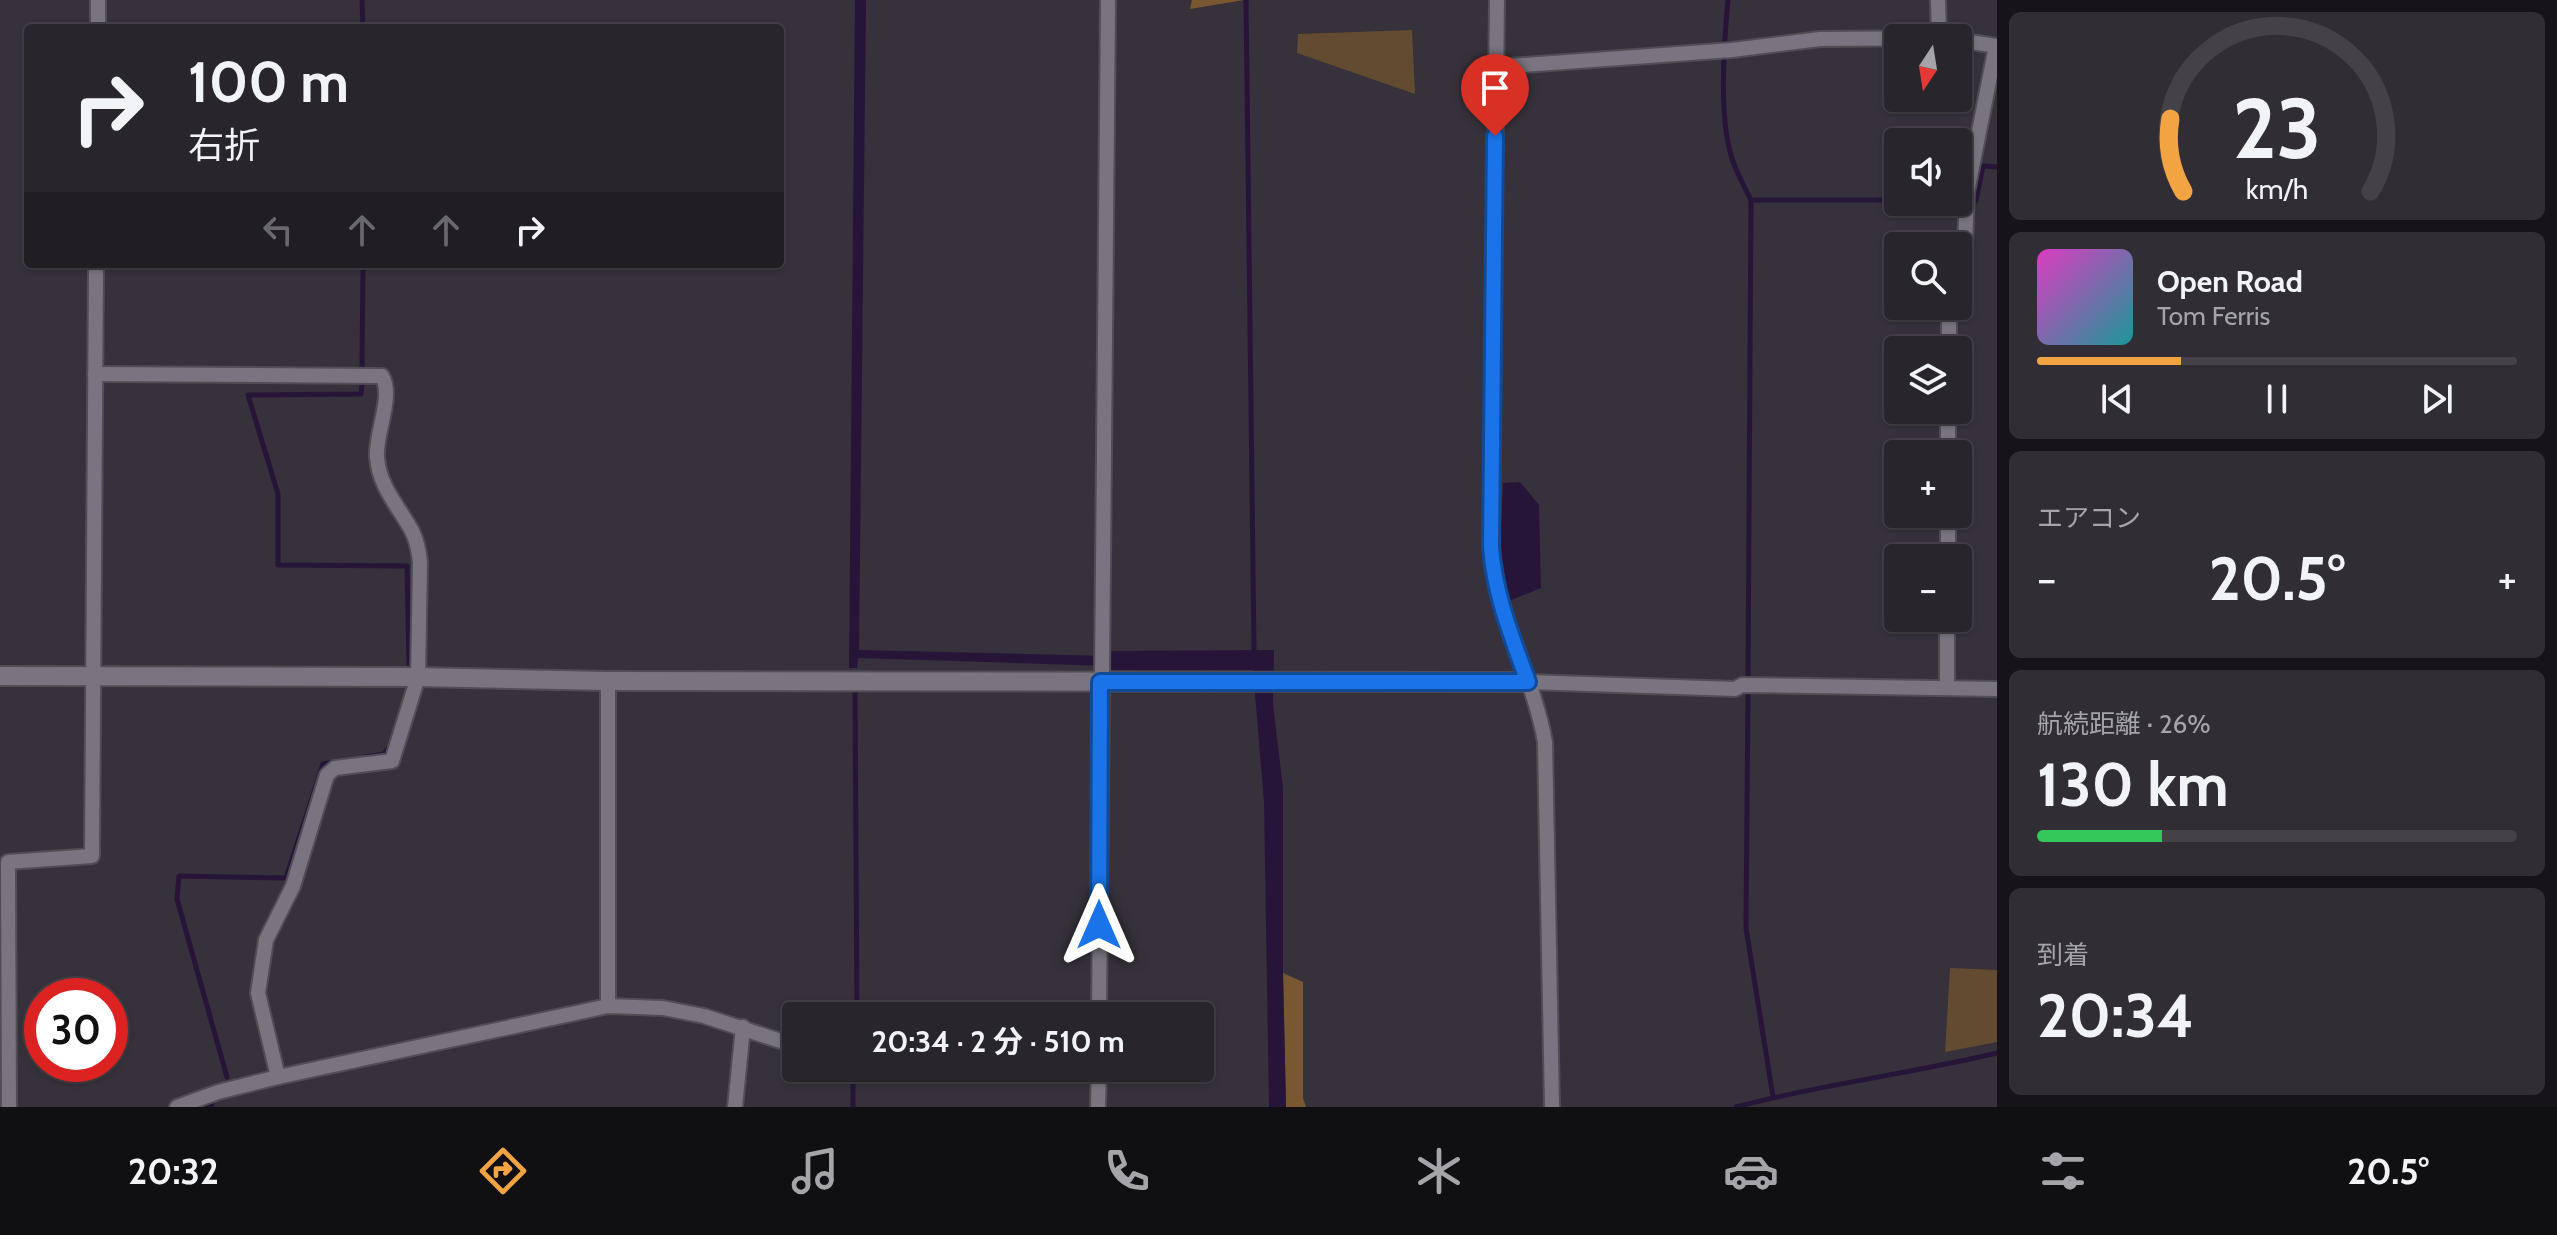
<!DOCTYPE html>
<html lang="ja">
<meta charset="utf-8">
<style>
body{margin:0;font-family:Cabin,"Noto Sans JP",sans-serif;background:#302d34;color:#f1f3f6;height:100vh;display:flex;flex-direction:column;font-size:30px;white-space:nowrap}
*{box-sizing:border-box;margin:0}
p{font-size:26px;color:#a5a5a9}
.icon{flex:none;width:44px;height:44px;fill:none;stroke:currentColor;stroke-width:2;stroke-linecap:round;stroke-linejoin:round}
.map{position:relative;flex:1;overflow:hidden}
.drawer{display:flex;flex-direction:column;gap:12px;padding:12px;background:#161418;width:560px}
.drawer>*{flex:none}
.guide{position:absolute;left:24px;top:24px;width:760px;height:244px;border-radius:8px;box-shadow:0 2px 6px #0004,0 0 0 2px #444248;background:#28252c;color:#f1f3f6;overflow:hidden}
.needle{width:52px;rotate:192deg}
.tools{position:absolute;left:1884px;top:24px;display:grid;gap:16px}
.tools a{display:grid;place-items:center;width:88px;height:88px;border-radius:8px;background:#28252c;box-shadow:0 2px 6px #0004,0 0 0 2px #444248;font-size:40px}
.speed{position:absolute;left:24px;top:978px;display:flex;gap:16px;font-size:40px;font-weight:700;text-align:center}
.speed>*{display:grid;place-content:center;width:104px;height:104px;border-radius:50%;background:#28252c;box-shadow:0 2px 6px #0004,0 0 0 2px #444248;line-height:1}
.speed .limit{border:12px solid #d22;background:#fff;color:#111}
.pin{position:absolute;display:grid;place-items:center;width:68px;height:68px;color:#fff;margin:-82px -34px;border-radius:50% 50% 50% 0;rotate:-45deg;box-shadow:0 0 8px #0007}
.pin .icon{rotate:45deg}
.me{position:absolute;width:88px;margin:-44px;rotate:0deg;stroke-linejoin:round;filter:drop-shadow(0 0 6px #0008)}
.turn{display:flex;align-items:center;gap:28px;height:168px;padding:0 32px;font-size:36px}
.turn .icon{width:104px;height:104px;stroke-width:2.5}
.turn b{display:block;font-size:56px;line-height:68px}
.lanes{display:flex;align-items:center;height:76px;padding:0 32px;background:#0003;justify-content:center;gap:40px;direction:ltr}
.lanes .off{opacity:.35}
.big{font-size:60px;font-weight:700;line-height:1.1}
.drawer .tile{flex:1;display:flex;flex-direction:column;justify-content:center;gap:12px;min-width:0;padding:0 28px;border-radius:12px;background:#302d34}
.drawer .dial{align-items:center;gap:0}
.dial svg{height:208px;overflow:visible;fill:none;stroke:#444248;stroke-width:7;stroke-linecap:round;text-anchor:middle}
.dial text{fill:#f1f3f6;stroke:none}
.song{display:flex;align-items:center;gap:24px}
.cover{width:96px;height:96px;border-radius:12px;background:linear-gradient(135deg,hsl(310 70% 55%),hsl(180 70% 35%))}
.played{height:8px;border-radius:4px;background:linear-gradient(90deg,#f3a442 30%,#444248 30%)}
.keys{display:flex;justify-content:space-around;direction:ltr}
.heat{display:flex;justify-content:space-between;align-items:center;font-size:44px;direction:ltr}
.charge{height:12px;border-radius:6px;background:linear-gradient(90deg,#34c759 26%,#444248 0)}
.trip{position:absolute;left:782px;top:1002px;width:432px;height:80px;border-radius:8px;background:#28252c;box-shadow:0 2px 6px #0004,0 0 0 2px #444248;font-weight:700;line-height:80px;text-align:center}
.menu{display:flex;height:128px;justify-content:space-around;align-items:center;background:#100f12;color:#a5a5a9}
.menu .icon{width:56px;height:56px}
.menu .current{color:#f3a442}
.menu b{font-size:36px;color:#f1f3f6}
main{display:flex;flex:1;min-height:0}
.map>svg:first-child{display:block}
</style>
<main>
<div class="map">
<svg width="1997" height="1107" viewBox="0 0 1997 1107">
<rect width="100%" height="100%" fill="#36313b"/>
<g fill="#634b31">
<polygon points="1412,30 1415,94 1297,53 1298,34"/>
<polygon points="1950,968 1997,970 1997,1042 1945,1052"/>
</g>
<g fill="#795731">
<polygon points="1192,0 1244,0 1190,9"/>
<polygon points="1283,973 1303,982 1303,1098 1306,1107 1286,1107"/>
</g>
<g fill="#271539">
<polygon points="855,0 866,0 859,650 1108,656 1109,651 1274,650 1273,705 1283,788 1283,973 1286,1107 1269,1107 1264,801 1253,670 1109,670 1108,666 858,658 857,668 849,668"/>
<polygon points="1520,482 1539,505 1541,588 1509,601 1500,549 1503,483"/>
</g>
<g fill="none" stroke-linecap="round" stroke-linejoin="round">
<g stroke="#271539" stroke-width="5">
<polyline points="362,0 363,28"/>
<polyline points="1246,0 1254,650"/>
<path d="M1728,0c-4,42 -9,115 3,155 4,15 13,31 20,45l-3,475"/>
<polyline points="1751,200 1898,200"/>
<polyline points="1958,201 1976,201 1983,166 1997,167"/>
<polyline points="362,367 363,264"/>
<polyline points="362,385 361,394 248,395 278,494 278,565 407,566 409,665"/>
<polyline points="855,691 857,1016"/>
<polyline points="1748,694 1746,928 1773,1097"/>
<polyline points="365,757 384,754 390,746"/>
<polyline points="227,1077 177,899 179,876 286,878 323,764 335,762"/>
<polyline points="204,1107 212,1104"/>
<polyline points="853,1107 853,1068"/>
<path d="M1736,1107c86,-23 174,-33 261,-54"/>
</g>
<defs>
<g id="minor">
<path d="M1497,0l-6,546c5,69 42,129 54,196l7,365"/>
<polyline points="1938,0 1939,37"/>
<polyline points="98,28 98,0"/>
<polyline points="1958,40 1997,46"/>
<polyline points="1496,67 1732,50 1820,39 1944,38"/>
<polyline points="1958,277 1964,272 1967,192 1996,46"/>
<polyline points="1949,350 1949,306"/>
<path d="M95,374l287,2c12,20 -7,58 -5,81 2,30 22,50 35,74 5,10 7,21 8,31l-2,115 -26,84 -57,7 -8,7 -34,111 -27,54 -8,53 20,84"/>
<polyline points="1948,454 1948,410"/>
<polyline points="1948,558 1948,514"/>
<polyline points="1528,682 1735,689 1742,685 1997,689"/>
<polyline points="1947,688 1947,618"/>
<polyline points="608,1006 608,681"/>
<polyline points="1099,1016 1108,0"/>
<polyline points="9,1107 8,862 92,856 96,264"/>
<polyline points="177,1107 218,1092 278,1077 608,1006 663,1008 704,1016 796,1046"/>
<polyline points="735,1107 743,1027"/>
<polyline points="1098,1107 1099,1068"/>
</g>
<polyline id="tertiary" points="0,676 418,677 608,681 1528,682"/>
</defs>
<use href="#minor" stroke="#504d55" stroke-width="18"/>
<use href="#tertiary" stroke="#504d55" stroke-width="22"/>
<use href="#minor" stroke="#79747f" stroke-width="14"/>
<use href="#tertiary" stroke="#79747f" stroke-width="18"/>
</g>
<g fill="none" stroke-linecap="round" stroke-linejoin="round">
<defs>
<path id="route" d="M1099,925l1,-243h428c-16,-45 -34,-88 -37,-136l4,-410"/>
</defs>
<use href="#route" stroke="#114b97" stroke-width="20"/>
<use href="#route" stroke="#1a73e8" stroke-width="14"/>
</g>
</svg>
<div class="tools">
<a><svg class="needle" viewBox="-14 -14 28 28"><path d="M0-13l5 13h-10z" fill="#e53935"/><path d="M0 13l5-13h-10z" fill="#a5a5a9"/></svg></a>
<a><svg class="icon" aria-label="sound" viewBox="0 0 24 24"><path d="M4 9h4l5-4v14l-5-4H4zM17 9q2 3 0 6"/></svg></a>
<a><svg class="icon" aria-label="search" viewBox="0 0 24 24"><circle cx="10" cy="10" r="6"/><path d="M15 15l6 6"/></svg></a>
<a><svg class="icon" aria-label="layers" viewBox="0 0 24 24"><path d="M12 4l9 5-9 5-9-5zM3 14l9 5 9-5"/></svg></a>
<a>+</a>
<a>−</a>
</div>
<div class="speed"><div class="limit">30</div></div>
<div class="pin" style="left:1495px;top:136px;background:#d93025"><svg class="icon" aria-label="arrive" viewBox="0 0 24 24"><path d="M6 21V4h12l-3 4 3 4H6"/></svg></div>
<svg class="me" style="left:1099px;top:925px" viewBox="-20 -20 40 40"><path d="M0-17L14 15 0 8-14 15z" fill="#1a73e8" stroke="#fff" stroke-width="4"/></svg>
<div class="trip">20:34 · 2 分 · 510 m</div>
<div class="guide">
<div class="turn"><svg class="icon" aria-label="right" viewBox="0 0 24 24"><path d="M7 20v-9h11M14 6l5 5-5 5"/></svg><div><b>100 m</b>右折</div></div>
<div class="lanes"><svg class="icon off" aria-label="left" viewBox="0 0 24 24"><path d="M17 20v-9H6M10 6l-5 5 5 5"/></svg><svg class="icon off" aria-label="ahead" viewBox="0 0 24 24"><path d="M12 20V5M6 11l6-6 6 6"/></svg><svg class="icon off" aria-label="ahead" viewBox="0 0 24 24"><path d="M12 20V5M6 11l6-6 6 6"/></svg><svg class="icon" aria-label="right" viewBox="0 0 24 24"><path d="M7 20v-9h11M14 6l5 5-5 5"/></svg></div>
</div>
</div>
<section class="drawer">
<div class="tile dial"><svg viewBox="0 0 100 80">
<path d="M14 69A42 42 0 1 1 86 69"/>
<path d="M14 69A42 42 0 0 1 9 41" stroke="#f3a442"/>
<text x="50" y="56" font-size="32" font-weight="700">23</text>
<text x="50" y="72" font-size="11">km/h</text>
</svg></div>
<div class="tile">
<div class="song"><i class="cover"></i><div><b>Open Road</b><p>Tom Ferris</p></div></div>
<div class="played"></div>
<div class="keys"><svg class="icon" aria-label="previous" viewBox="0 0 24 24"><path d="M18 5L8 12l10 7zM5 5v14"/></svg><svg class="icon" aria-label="pause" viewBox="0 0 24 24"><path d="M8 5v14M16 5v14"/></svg><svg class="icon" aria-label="next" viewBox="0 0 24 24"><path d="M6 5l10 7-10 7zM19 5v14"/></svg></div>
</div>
<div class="tile"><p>エアコン</p>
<div class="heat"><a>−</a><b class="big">20.5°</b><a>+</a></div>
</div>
<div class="tile"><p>航続距離 · 26%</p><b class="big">130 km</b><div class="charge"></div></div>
<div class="tile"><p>到着</p><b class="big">20:34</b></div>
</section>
</main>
<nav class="menu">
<b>20:32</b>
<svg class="icon current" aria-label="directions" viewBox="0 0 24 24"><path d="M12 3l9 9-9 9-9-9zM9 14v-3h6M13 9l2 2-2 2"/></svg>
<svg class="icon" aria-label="music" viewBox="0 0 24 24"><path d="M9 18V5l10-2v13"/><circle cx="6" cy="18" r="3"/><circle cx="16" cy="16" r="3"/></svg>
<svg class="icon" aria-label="phone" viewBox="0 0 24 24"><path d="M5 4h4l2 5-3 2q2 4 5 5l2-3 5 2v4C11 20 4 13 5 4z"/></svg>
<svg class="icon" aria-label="climate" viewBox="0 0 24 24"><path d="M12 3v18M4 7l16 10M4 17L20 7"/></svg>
<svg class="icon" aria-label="car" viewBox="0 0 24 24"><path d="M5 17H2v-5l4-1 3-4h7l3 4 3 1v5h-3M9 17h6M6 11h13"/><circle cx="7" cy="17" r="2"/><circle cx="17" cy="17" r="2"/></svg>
<svg class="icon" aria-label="filters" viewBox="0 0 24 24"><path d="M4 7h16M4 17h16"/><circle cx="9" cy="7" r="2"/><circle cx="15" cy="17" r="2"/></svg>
<b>20.5°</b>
</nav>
